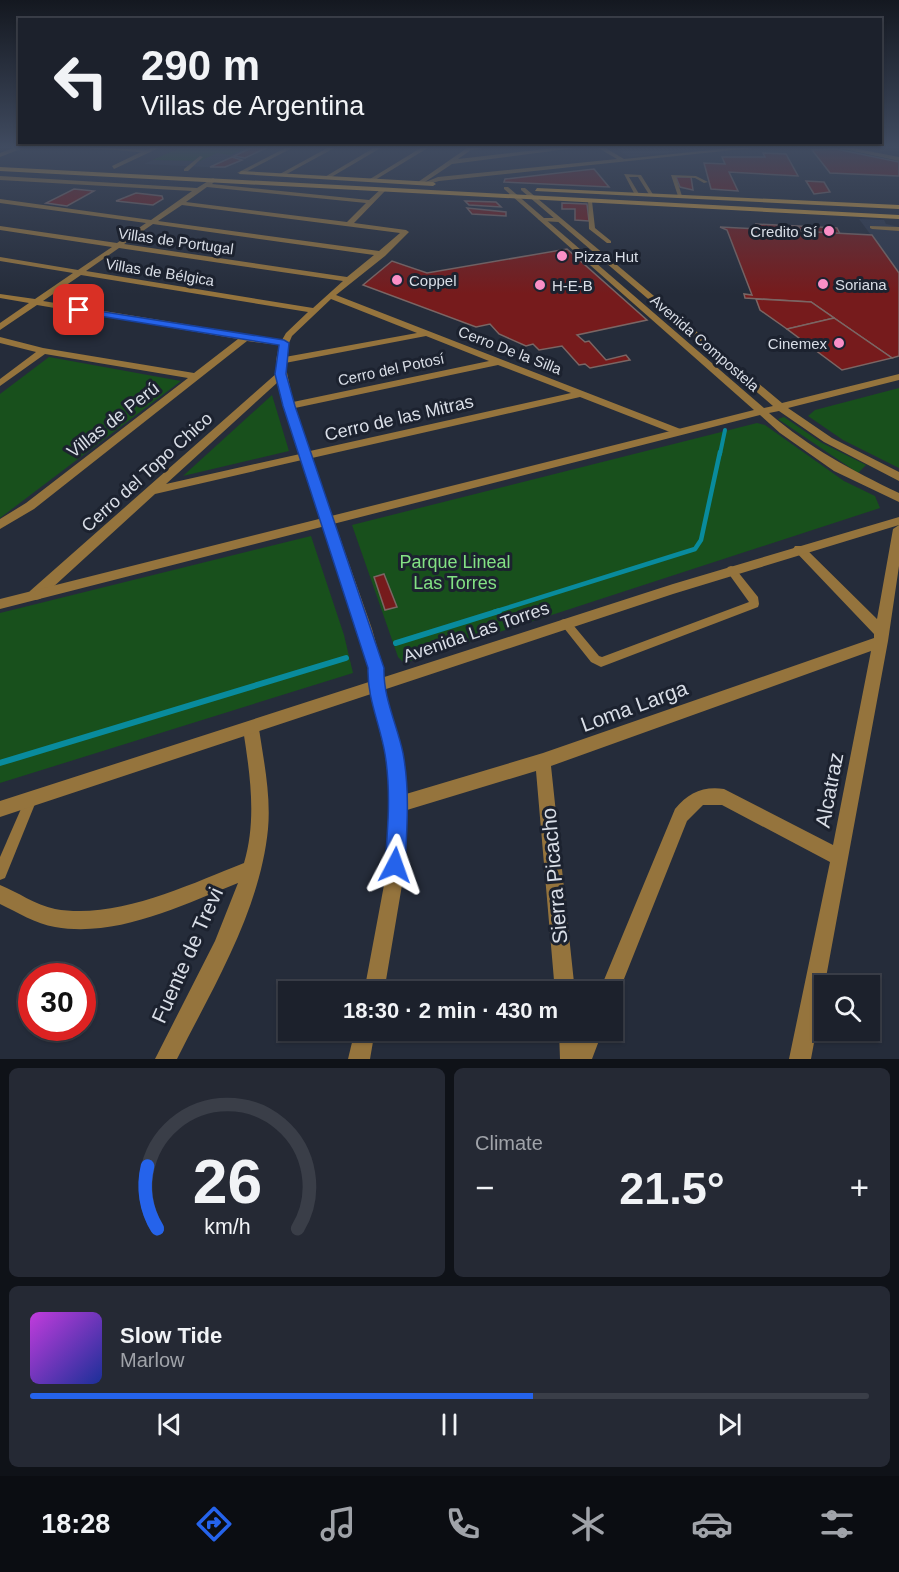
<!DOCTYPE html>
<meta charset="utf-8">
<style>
body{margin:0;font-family:Helvetica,sans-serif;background:#252934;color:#f1f3f6;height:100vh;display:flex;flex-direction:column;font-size:22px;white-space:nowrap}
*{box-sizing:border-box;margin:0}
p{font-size:20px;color:#a0a3a9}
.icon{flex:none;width:33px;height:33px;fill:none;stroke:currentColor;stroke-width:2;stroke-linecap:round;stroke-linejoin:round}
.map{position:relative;height:1059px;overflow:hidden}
.sheet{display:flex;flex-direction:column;gap:9px;padding:9px;background:#0f1218;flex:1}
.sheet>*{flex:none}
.guide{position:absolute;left:18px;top:18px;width:864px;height:126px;border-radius:0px;box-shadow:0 2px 4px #0004,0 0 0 2px #3a3e48;background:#1c212c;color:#f1f3f6;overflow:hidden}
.fabs{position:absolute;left:814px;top:975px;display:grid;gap:12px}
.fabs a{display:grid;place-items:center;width:66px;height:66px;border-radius:0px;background:#1c212c;box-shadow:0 2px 4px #0004,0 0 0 2px #3a3e48;font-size:30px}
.speed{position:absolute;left:18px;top:963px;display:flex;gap:12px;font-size:30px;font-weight:700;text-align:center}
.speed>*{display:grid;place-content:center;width:78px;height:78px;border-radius:50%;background:#1c212c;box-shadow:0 2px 4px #0004,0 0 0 2px #3a3e48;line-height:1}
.speed .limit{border:9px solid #d22;background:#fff;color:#111}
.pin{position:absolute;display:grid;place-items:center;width:51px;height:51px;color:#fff;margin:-26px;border-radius:12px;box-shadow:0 3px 9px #0006}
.me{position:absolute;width:66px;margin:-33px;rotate:4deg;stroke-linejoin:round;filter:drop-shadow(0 0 4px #0008)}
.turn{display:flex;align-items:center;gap:21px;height:126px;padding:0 24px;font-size:27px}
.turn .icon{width:78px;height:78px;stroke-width:2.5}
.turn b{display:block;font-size:42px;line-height:51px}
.big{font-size:45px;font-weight:800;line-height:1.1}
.sheet .tile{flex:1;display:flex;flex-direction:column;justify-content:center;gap:9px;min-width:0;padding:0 21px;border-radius:9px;background:#252934}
.sheet .dial{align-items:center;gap:0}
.dial svg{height:156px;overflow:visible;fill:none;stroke:#3a3e48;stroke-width:7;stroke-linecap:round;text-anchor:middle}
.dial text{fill:#f1f3f6;stroke:none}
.song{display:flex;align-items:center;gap:18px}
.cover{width:72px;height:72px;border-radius:9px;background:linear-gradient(135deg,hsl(290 70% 55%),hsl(230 70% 35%))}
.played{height:6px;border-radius:3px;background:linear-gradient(90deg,#2563eb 60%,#3a3e48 60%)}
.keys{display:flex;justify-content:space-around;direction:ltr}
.heat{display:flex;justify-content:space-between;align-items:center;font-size:33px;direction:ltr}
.sheet .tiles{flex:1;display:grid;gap:9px;grid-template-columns:1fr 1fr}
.tile:last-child{grid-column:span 2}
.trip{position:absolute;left:278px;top:981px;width:345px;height:60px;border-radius:0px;background:#1c212c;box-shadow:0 2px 4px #0004,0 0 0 2px #3a3e48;font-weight:800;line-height:60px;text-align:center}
.menu{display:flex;height:96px;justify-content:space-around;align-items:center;background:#0b0d12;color:#a0a3a9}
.menu .icon{width:42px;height:42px}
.menu .active{color:#2563eb}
.menu b{font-size:27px;color:#f1f3f6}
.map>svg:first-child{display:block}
</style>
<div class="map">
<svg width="899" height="1059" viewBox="0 0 899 1059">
<rect width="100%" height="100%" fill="#252c3a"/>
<g fill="#2f384b">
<polygon points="185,146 271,146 225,168 144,164"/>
<polygon points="614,146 729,146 629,157"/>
<polygon points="859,219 884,220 886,224 899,227 899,273"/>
</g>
<g fill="#18501c">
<polygon points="185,146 250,146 230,155 217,153 200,161 152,160"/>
<polygon points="49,357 181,381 0,518 0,394"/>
<polygon points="899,388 899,468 843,440 808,416 815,410"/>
<polygon points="272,395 289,451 183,476"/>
<polygon points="784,417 822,443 866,465 858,473 778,419"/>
<polygon points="757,423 765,425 844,481 875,496 880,508 404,663 398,657 352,525"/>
<polygon points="311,536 344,635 353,673 0,783 0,613"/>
</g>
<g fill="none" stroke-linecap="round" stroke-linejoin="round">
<polyline stroke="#098b9d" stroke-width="4" points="720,454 725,430"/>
<polyline stroke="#098b9d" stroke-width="4.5" points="494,612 695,549 701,540 720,452"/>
<g stroke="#098b9d" stroke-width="6">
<polyline points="396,643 499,611"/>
<polyline points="0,763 346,658"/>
</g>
</g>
<g fill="#761b1c" stroke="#7b6664" stroke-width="1.5">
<polygon points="255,146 270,146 245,158 234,156"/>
<polygon points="836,149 899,162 899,176 830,173 812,150"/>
<polygon points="763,153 786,154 798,176 729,172 738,191 711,189 704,163 725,164 722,157 765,157"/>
<polygon points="232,157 242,160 225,167 210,167"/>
<polygon points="594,169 609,187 504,182 505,179"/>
<polygon points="676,177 691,177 693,190 680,187"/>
<polygon points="806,181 824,182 830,192 814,194"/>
<polygon points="74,189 94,191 67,206 46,203"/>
<polygon points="136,193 162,196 163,199 153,205 116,201"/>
<polygon points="465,201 496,202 501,207 469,205"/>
<polygon points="562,203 587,204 589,221 575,220 575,209 562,209"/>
<polygon points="467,208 506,212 506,216 472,214"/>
<polygon points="756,224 797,226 799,231 758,229"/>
<polygon points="798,226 837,228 840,234 801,231"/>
<polygon points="720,227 872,235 899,273 899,356 892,358 811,302 745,298 744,294 752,295 727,230"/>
<polygon points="567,249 647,320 577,335 585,342 589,341 606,360 626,355 630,360 590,368 585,364 579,365 562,346 539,350 533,344 526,346 499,334 490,324 476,327 363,285 392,261 427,273"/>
<polygon points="756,299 811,302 834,318 787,329 760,310"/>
<polygon points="834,318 892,358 842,370 787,329"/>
<polygon points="384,574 397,607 385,610 374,577"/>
</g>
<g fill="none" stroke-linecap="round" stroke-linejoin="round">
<g fill="#95743d" fill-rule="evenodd">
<polygon points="200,156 203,157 188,171 184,171 184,169"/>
<polygon points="624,174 641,175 654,196 650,196 638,177 629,177 639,194 635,195"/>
<polygon points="671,175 696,176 708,182 704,183 695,178 676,177 682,196 680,197 678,196"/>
<polygon points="588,200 592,201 595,228 611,241 611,243 607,243 589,229"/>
<polygon points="539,218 559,218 562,220 559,222 541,221 538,219"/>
<polygon points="870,226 899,227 899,231 872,229 870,228"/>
<polygon points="731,566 734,567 758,597 759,604 758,607 601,667 591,662 560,623 561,620 565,619 569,620 599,656 602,657 749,602 726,570 728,567"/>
<polygon points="31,793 35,795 37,799 5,878 0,880 0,857 27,795"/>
</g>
<g fill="#95743d" fill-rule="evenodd">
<polygon points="19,146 28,146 0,157 0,153"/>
<polygon points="60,146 147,150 155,146 163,146 114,169 112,166 141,152"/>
<polygon points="289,146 296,146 242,174 237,173"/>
<polygon points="331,146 338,146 283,176 278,175"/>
<polygon points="377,146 384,146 328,179 323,178"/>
<polygon points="424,146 431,146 375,180 370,179"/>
<polygon points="470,146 495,146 471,150 458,159 572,146 590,146 452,164 422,184 418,184 418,182"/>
<path d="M0,176l197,12 16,-10 3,2 -4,4 157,16 13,-12h4v2l-32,33 52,7 3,2 -24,24 -49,39 347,135 1,2 -1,2h-8l-95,-37 -268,61 60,171 11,39v19l18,66 5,41 137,-41 331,-115v-4l-81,-85 2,-3h8l74,73 16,-90 6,-4v41l-11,75 -77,418h-22l41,-197 -108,-57h-19l-16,16 -71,178 -4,2v-9h-13l76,-183c13,-16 28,-23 49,-20l109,56 38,-194 -320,115 24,226h-20l-19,-221 -129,39 -5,75 -18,107h-20l20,-107 7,-81 -6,-51 -16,-66v-19l-11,-39 -56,-169 -147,34 -115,105 -5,1 -5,-1 -2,-4 2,-4 247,-218 -1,-12 3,-16 -32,-4 -213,168 -34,20v-10l26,-16 162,-125 -143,-24 -45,32v-7l36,-27 -36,-9v-6l43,11 151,25 44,-34 -201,-34 -37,25v-7l29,-20 -29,-5v-4l35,5 38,-26 -73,-12v-4l78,13 34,-23 -112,-17v-4l117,17 29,-20 -146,-20v-4l151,21 41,-29 -192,-11zM207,187l159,16 -19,19 -161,-20zM182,205l218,28 -21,18 -221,-30zM153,224l221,31 -27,22 -223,-33zM119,248l224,33 -30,27 -227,-37zM81,275l227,37 -22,21 -4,7 -239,-39zM331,299l86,34 -132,24 4,-14 3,-7zM426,336l63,25 -196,41 -8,-39zM498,365l73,28 -261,58 -15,-43zM278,382l22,72 -134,30z"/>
<path d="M251,722l5,2 3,5c5,33 12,67 9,100 -8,82 -55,158 -91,230h-22l60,-118 23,-58c-56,22 -121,55 -183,44 -19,-3 -38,-15 -55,-23v-19c18,7 35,20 55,24 61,11 133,-24 189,-46 13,-44 6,-89 -1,-134l3,-5z"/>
<polygon points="355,1030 375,1030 370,1059 348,1059"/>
<polygon points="559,1030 579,1030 580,1037 582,1030 603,1030 592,1059 560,1059"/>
</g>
<g fill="#95743d" fill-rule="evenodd">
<polygon points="595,146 602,146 624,159 750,146 771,146 439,181 426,185 423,183 438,177 617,159"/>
<polygon points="830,146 842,146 899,157 899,161"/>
<path d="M504,187h4l256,221 9,-2 -252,-216v-2h4l257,215 117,-29v6l-111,28 44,30 67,34v9l-75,-39 -45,-31 -10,2c41,35 82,57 130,80v9l-65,-31 -54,-38 -20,-18 -760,194v-10l754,-189 -250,-221z"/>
<polygon points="899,517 899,525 673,594 0,817 0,801 673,584"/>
</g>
<g fill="#d19c3e" fill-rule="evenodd">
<polygon points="0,167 899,215 899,219 0,171"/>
<polygon points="241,171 433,182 436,184 433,186 239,174"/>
<polygon points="537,188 899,205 899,209 535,191"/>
</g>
</g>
<linearGradient id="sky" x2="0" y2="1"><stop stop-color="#141820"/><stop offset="0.5" stop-color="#404b60"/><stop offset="1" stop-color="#404b60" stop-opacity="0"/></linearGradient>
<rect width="899" height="294" fill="url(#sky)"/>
<path fill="#2563eb" stroke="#184099" stroke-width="1.5" d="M79,308l205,32 5,3 -3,31 9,32 89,262c-1,30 13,56 19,85 7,38 4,74 2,112l-3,7 -7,3 -7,-3 -3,-7c3,-38 6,-74 0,-111 -5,-30 -18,-56 -17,-86l-85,-262 -8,-32 4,-29 -204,-33 -1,-2z"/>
<g fill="#fa8fc7" stroke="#1c222f" stroke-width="2">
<circle cx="829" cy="231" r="6"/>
<circle cx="562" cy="256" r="6"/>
<circle cx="397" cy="280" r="6"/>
<circle cx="823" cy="284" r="6"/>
<circle cx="540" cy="285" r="6"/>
<circle cx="839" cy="343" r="6"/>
</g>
<g text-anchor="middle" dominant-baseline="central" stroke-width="6" stroke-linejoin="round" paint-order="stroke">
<g font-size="15" fill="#d9dee7" stroke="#1c222f" text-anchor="start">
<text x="817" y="231" text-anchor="end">Credito Sí</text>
<text x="574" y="256">Pizza Hut</text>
<text x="409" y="280">Coppel</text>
<text x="835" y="284">Soriana</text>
<text x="552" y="285">H-E-B</text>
<text x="827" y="343" text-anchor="end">Cinemex</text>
</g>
<g font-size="15" fill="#d9dee7" stroke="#1c222f">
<text transform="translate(176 241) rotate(8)">Villas de Portugal</text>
<text transform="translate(160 272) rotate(9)">Villas de Bélgica</text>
<text transform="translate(705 343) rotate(41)">Avenida Compostela</text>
<text transform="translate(510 350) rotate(21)">Cerro De la Silla</text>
<text transform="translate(391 369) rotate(-12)">Cerro del Potosí</text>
</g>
<g font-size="18" fill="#d9dee7" stroke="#1c222f">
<text transform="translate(399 418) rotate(-13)">Cerro de las Mitras</text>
<text transform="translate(113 420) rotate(-38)">Villas de Perú</text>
<text transform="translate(147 472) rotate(-42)">Cerro del Topo Chico</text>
<text transform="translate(476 632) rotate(-19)">Avenida Las Torres</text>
</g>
<g font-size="18" fill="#83e184" stroke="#1c222f">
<text x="455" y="562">Parque Lineal<tspan x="455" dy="21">Las Torres</tspan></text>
</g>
<g font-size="21" fill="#d9dee7" stroke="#1c222f">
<text transform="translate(634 706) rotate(-20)">Loma Larga</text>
<text transform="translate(829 790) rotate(-79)">Alcatraz</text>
<text transform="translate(554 876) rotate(-95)">Sierra Picacho</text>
<text transform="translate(187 955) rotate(-66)">Fuente de Trevi</text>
</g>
</g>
</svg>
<div class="fabs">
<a><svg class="icon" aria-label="search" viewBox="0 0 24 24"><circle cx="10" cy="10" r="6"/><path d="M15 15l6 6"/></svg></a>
</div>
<div class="speed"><div class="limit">30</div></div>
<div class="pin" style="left:79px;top:310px;background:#d93025"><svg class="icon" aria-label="arrive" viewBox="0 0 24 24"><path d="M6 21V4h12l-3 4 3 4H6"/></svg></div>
<svg class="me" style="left:395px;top:865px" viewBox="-20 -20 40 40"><path d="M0-17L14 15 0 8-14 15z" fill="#2563eb" stroke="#fff" stroke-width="4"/></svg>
<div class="trip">18:30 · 2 min · 430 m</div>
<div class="guide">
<div class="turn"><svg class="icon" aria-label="left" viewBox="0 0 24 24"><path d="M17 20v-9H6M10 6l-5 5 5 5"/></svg><div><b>290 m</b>Villas de Argentina</div></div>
</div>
</div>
<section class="sheet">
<div class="tiles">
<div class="tile dial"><svg viewBox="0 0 100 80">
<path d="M14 69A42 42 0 1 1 86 69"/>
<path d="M14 69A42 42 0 0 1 9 37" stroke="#2563eb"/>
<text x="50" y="56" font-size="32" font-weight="700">26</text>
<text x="50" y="72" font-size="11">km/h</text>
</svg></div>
<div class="tile"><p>Climate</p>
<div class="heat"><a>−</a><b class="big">21.5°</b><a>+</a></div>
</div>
<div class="tile">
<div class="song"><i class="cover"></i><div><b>Slow Tide</b><p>Marlow</p></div></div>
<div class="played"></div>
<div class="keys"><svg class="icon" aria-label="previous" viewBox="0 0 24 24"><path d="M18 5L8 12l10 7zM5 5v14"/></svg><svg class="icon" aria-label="pause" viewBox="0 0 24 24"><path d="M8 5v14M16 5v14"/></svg><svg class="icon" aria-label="next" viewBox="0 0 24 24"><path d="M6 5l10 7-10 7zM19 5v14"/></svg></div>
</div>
</div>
</section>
<nav class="menu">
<b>18:28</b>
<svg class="icon active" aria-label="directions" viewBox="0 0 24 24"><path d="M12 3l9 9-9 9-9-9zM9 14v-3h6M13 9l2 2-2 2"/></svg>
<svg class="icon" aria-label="music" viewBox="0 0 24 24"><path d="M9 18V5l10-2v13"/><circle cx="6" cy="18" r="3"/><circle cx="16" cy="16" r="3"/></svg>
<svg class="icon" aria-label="phone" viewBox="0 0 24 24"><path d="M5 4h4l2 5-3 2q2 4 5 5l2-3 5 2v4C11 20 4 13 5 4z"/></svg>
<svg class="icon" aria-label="climate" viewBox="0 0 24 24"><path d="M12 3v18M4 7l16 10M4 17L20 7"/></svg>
<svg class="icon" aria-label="car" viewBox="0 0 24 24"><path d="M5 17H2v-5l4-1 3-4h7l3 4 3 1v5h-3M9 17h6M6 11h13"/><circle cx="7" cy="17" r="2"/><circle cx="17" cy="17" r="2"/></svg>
<svg class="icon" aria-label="filters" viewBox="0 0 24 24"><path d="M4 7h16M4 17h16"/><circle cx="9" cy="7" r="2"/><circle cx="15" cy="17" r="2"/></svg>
</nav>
